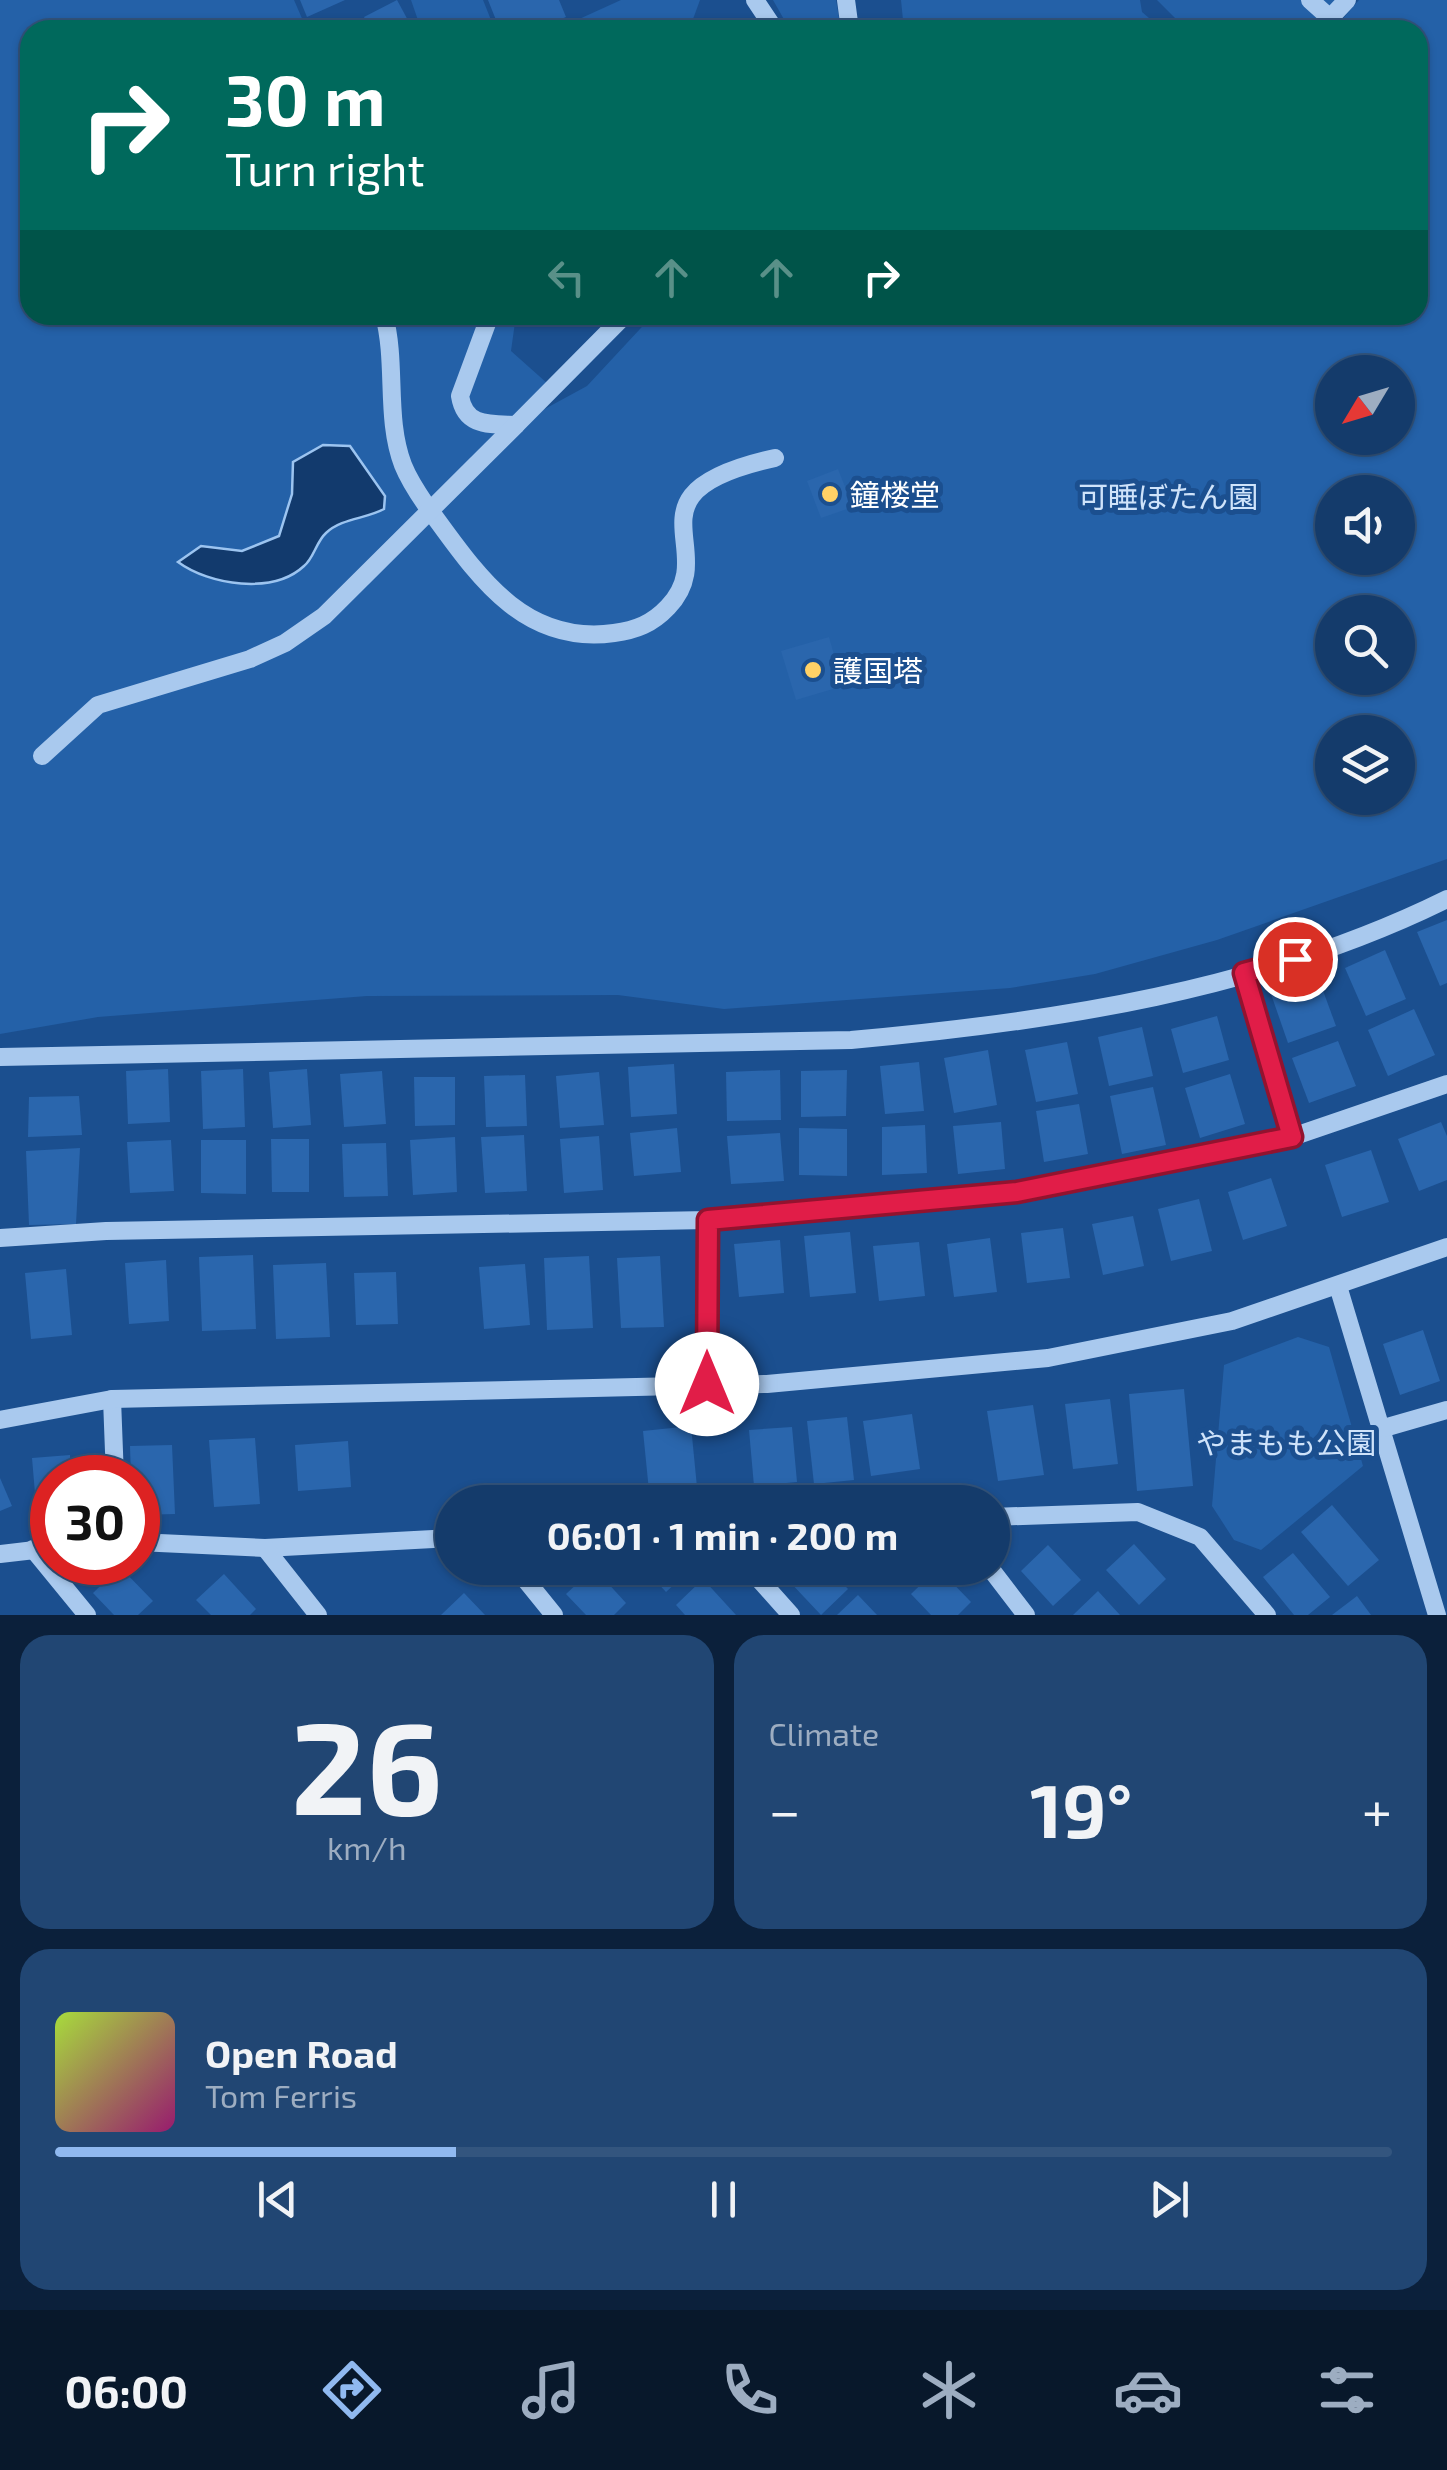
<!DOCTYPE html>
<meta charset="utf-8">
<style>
body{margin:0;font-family:"Exo 2","Noto Sans JP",sans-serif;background:#214673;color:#f1f3f6;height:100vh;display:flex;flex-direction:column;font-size:38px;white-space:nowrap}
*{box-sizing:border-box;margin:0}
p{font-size:32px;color:#9dadc1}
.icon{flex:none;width:55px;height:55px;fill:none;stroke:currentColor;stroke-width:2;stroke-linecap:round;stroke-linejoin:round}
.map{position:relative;height:1615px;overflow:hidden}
.side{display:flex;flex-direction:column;gap:20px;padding:20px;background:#0b203b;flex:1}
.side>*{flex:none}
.guide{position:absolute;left:20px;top:20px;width:1408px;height:305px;border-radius:30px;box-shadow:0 2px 8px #0004,0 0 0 2px #33557e;background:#00695c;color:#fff;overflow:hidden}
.needle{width:65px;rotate:232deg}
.fabs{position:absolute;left:1315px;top:355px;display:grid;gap:20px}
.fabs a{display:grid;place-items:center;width:100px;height:100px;border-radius:50%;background:#143b6b;box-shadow:0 2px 8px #0004,0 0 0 2px #33557e;font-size:50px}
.speed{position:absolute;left:30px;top:1455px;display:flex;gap:20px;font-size:50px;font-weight:700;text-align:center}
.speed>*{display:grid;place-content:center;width:130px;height:130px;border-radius:50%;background:#143b6b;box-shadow:0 2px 8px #0004,0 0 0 2px #33557e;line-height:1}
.speed .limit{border:15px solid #d22;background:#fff;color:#111}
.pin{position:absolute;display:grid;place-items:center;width:85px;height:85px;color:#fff;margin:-42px;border:5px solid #fff;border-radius:50%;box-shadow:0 2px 10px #0007}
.me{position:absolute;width:110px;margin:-55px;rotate:0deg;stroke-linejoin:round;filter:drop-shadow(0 0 8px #0008)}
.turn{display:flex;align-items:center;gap:35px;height:210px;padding:0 40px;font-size:45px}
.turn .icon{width:130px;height:130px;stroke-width:2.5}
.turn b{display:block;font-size:70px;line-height:85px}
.lanes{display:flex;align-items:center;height:95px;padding:0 40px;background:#0003;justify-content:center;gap:50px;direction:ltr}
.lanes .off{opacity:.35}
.big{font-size:75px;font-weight:700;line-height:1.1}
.side .card{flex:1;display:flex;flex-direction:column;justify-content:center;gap:15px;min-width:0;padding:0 35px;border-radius:30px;background:#214673}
.side .dial{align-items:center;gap:0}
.dial b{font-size:130px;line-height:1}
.song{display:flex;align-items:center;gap:30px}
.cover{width:120px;height:120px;border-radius:15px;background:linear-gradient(135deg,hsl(80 70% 55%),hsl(320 70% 35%))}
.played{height:10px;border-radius:5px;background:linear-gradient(90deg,#90b9f0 30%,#33557e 30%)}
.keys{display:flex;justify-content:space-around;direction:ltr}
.heat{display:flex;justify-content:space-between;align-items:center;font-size:55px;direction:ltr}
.side .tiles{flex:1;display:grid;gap:20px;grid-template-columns:1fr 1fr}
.card:last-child{grid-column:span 2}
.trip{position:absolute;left:435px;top:1485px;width:575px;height:100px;border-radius:50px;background:#143b6b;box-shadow:0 2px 8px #0004,0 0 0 2px #33557e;font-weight:700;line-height:100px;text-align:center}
.menu{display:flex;height:160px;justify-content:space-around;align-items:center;background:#08182b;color:#9dadc1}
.menu .icon{width:70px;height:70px}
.menu .current{color:#90b9f0}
.menu b{font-size:45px;color:#f1f3f6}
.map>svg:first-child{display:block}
</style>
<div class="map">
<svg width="1447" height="1615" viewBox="0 0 1447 1615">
<rect width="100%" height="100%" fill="#1b4f8f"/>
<g fill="#2461a8" fill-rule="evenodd">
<path d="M0,0h294l13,30h-277v285h486l-5,36 37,33 -29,39 68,-37 66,-71h765v-285h-85l26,-30h88v859l-230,81 -122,34 -85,14 -286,21 -106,-14 -251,1 -269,21 -98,17zM1332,372h66v66h-66zM1332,492h66v66h-66zM1332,612h66v66h-66zM1332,732h66v66h-66z"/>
<polygon points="411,0 483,0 495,30 410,30 420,26"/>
<polygon points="621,0 700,0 689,30 555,30"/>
<polygon points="773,0 836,0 841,30 790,30"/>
<polygon points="901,0 1140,0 1142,12 1163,30 904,30"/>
<polygon points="1157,0 1354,0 1329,26 1316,30 1187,30"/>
<polygon points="1298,1337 1329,1347 1363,1466 1261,1550 1234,1540 1212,1506 1224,1365"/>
</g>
<path fill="#123a6d" stroke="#9cc4f0" stroke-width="2.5" d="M323,445l27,1 35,50 -1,13c-18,10 -42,9 -58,24 -10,9 -12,25 -22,33 -31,29 -95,19 -126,-4l23,-16 41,5 37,-15 13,-42 1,-32z"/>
<g fill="#2a66ad">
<polygon points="300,0 345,0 307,17"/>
<polygon points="397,0 410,24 399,30 371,30 364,17"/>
<polygon points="488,0 559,0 566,17 534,30 500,30"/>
<polygon points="838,469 853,507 821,518 807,481"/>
<polygon points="829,637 843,686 796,700 781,651"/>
<polygon points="1447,920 1447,983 1440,986 1417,932"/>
<polygon points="1385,950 1406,999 1366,1016 1345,968"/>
<polygon points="1318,977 1336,1026 1288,1043 1271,994"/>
<polygon points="1414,1009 1435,1055 1388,1076 1368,1030"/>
<polygon points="1217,1016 1229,1060 1183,1073 1171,1029"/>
<polygon points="1142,1027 1153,1076 1109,1086 1098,1037"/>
<polygon points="1338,1041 1356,1086 1309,1103 1292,1058"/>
<polygon points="1067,1042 1078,1094 1036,1102 1025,1050"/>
<polygon points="988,1050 997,1105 954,1113 944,1058"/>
<polygon points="919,1062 924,1111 885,1114 880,1066"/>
<polygon points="674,1064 677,1114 631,1117 628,1067"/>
<polygon points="168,1069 170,1122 128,1124 126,1071"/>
<polygon points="243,1069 245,1127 203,1129 201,1071"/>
<polygon points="307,1069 311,1125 273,1128 269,1072"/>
<polygon points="780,1070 781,1120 727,1121 726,1072"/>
<polygon points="847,1070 846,1116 801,1117 801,1071"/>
<polygon points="382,1071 386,1124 344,1127 340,1074"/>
<polygon points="599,1072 604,1125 560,1128 556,1076"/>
<polygon points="1230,1074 1245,1124 1200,1138 1185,1088"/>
<polygon points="525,1075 527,1126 486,1127 484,1076"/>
<polygon points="414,1077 455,1077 455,1125 415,1126"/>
<polygon points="1153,1087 1166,1145 1122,1154 1110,1096"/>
<polygon points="79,1096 82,1135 28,1137 29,1097"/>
<polygon points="1079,1104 1088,1154 1044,1162 1036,1111"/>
<polygon points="1001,1122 1005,1169 958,1174 953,1126"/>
<polygon points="1441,1122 1447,1136 1447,1180 1419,1191 1398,1139"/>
<polygon points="925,1125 927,1173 882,1175 882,1127"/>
<polygon points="677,1128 681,1172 634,1176 630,1133"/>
<polygon points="799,1128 847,1129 847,1176 799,1175"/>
<polygon points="780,1133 784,1181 731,1184 727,1136"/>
<polygon points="524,1135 527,1191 485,1193 481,1137"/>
<polygon points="599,1136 603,1190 564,1193 560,1139"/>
<polygon points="455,1137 457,1192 413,1195 410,1140"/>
<polygon points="271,1139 309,1139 309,1192 272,1192"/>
<polygon points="171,1140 174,1191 130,1193 127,1142"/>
<polygon points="201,1140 246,1140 246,1194 201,1193"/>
<polygon points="386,1143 388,1196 344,1197 342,1144"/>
<polygon points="80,1148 76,1224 29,1225 26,1151"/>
<polygon points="1371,1150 1389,1202 1342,1217 1325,1165"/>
<polygon points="1271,1178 1287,1226 1243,1240 1228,1192"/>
<polygon points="1199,1199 1212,1251 1171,1261 1158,1209"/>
<polygon points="1133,1216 1144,1266 1103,1275 1092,1224"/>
<polygon points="1063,1228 1070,1278 1027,1283 1021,1233"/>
<polygon points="850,1232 856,1293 810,1297 804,1236"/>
<polygon points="990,1238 997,1292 954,1297 947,1244"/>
<polygon points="780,1240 784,1293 739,1297 734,1244"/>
<polygon points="919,1242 925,1296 879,1301 873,1246"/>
<polygon points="253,1255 256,1329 202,1331 199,1257"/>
<polygon points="589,1256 593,1328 547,1330 544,1258"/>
<polygon points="660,1256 664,1327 621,1328 617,1258"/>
<polygon points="166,1260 169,1321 129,1324 125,1263"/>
<polygon points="326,1263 330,1337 276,1339 273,1265"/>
<polygon points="525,1264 530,1325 484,1329 479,1267"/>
<polygon points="66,1269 72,1335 31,1339 25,1273"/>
<polygon points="396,1272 398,1324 356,1325 354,1273"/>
<polygon points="1423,1330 1440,1381 1400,1395 1383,1344"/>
<polygon points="1184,1389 1193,1486 1137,1491 1129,1394"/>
<polygon points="1110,1399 1118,1464 1073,1469 1065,1404"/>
<polygon points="1033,1405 1044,1475 998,1481 987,1411"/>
<polygon points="912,1414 920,1469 871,1476 863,1421"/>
<polygon points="847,1417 854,1480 814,1484 807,1421"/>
<polygon points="691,1426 697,1487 649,1491 643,1431"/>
<polygon points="792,1427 797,1482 754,1486 749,1430"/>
<polygon points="255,1438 260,1504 214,1507 209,1440"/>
<polygon points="348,1441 351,1487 298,1491 295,1445"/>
<polygon points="172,1445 175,1514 138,1515 138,1478 131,1478 130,1446"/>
<polygon points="70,1455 71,1478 52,1478 52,1504 36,1505 32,1458"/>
<polygon points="0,1478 12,1506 0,1511"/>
<polygon points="1332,1505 1379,1560 1348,1586 1301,1532"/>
<polygon points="1134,1544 1166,1579 1139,1605 1106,1570"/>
<polygon points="1048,1545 1081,1580 1053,1606 1021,1571"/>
<polygon points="1293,1553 1330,1597 1308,1615 1294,1615 1263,1577"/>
<polygon points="120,1567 153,1601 138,1615 114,1615 93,1593"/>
<polygon points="594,1568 626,1603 614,1615 586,1615 566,1594"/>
<polygon points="644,1568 692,1568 666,1592"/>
<polygon points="801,1568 828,1568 848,1589 821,1615 788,1580"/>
<polygon points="938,1568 971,1602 958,1615 931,1615 911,1594"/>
<polygon points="224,1574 256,1609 250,1615 211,1615 196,1600"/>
<polygon points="703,1579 736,1615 685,1615 676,1605"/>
<polygon points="1098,1591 1120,1615 1073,1615"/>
<polygon points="464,1593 485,1615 441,1615"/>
<polygon points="858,1595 877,1615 837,1615"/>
<polygon points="1357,1596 1371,1615 1332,1615"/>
</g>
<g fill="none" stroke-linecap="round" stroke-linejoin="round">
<g stroke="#a9c9ee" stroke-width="18">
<polyline points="755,0 775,30"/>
<polyline points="846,0 850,30"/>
<polyline points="1310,0 1330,18 1347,0"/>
<path d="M384,315c13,49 1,103 19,150 6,15 14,27 23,40 48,65 94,141 188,128 22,-3 38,-9 54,-26 56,-58 -51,-114 107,-149"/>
<path d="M490,315l-30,81c5,31 29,28 56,29l109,-110"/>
<polyline points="42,756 98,705 250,659 285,643 324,616 516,425"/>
<polyline points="1244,973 1292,1137"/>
<path d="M0,1057l851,-17c202,-18 412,-50 596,-141"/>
<polyline points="0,1238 106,1231 708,1220 1017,1192 1292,1137 1447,1084"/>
<polyline points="1338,1286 1437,1615"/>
<polyline points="707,1383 708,1220"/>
<polyline points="112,1399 115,1478"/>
<polyline points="0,1420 112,1399 767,1384 1048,1358 1232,1321 1447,1247"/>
<polyline points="1384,1428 1447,1410"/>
<polyline points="992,1517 1138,1512 1200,1537 1267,1615"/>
<polyline points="138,1542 265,1548 452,1538"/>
<polyline points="265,1548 318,1615"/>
<polyline points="33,1549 87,1615"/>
<polyline points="0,1554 52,1548"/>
<polyline points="516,1568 554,1615"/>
<polyline points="749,1568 791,1615"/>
<polyline points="990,1568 1026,1615"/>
</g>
</g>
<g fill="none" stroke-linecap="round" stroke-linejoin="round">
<defs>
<polyline id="route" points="707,1384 708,1220 1017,1192 1292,1137 1244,973 1295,959"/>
</defs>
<use href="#route" stroke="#92132f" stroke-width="25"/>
<use href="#route" stroke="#e11d48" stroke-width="18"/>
</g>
<g fill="#ffd166" stroke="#1b4f8f" stroke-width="4">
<circle cx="830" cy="494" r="10"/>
<circle cx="813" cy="670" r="10"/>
</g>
<g text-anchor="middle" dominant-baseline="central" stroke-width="10" stroke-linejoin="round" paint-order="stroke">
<g font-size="30" fill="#fff" stroke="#1b4f8f" text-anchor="start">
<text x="850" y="494">鐘楼堂</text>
<text x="833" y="670">護国塔</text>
</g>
<g font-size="30" fill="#cfe3fa" stroke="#1b4f8f">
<text x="1168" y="496">可睡ぼたん園</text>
<text x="1286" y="1442">やまもも公園</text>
</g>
</g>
</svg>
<div class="fabs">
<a><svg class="needle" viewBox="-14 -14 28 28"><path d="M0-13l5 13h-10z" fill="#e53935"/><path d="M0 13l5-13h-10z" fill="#9dadc1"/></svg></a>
<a><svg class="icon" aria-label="sound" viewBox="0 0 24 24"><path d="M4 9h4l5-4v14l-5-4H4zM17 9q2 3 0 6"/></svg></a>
<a><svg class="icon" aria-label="search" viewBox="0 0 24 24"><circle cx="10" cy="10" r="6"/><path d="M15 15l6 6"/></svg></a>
<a><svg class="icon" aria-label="layers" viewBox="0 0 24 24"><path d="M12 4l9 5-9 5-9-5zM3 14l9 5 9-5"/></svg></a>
</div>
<div class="speed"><div class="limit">30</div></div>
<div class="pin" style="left:1295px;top:959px;background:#d93025"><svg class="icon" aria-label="arrive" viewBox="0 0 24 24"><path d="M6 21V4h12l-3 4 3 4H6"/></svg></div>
<svg class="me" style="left:707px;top:1384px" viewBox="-20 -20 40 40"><circle r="19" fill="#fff"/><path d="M0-13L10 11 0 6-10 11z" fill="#e11d48"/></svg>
<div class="trip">06:01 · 1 min · 200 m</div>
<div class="guide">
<div class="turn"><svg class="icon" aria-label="right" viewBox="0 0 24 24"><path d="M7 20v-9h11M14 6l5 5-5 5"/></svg><div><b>30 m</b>Turn right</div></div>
<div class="lanes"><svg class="icon off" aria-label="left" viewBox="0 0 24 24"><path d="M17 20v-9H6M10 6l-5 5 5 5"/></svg><svg class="icon off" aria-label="ahead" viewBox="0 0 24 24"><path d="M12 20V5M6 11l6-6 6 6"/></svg><svg class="icon off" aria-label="ahead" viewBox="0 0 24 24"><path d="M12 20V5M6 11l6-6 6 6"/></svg><svg class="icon" aria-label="right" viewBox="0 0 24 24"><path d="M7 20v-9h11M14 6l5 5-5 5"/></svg></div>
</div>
</div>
<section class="side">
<div class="tiles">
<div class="card dial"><b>26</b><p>km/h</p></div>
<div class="card"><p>Climate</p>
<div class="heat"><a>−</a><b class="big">19°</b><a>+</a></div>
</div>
<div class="card">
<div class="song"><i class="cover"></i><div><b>Open Road</b><p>Tom Ferris</p></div></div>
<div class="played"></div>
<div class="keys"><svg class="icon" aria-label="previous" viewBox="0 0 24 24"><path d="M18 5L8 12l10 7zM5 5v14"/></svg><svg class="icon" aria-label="pause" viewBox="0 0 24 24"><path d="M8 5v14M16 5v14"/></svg><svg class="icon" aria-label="next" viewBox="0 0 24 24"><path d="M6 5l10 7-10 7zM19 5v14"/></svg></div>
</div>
</div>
</section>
<nav class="menu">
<b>06:00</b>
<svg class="icon current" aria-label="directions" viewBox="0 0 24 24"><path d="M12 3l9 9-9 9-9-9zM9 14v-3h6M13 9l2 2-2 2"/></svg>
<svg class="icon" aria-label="music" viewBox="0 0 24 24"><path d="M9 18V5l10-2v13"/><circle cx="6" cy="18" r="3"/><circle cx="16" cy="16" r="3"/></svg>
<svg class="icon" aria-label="phone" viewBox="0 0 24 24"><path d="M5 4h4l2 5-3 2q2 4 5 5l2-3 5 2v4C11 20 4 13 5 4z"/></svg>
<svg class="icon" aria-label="climate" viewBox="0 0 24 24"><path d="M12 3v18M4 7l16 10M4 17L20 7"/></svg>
<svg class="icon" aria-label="car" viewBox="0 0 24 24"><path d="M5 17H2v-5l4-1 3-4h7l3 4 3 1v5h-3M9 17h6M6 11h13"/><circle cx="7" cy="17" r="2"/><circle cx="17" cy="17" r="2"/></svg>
<svg class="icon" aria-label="filters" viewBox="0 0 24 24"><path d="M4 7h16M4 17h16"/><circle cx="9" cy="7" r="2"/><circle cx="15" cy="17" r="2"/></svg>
</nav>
